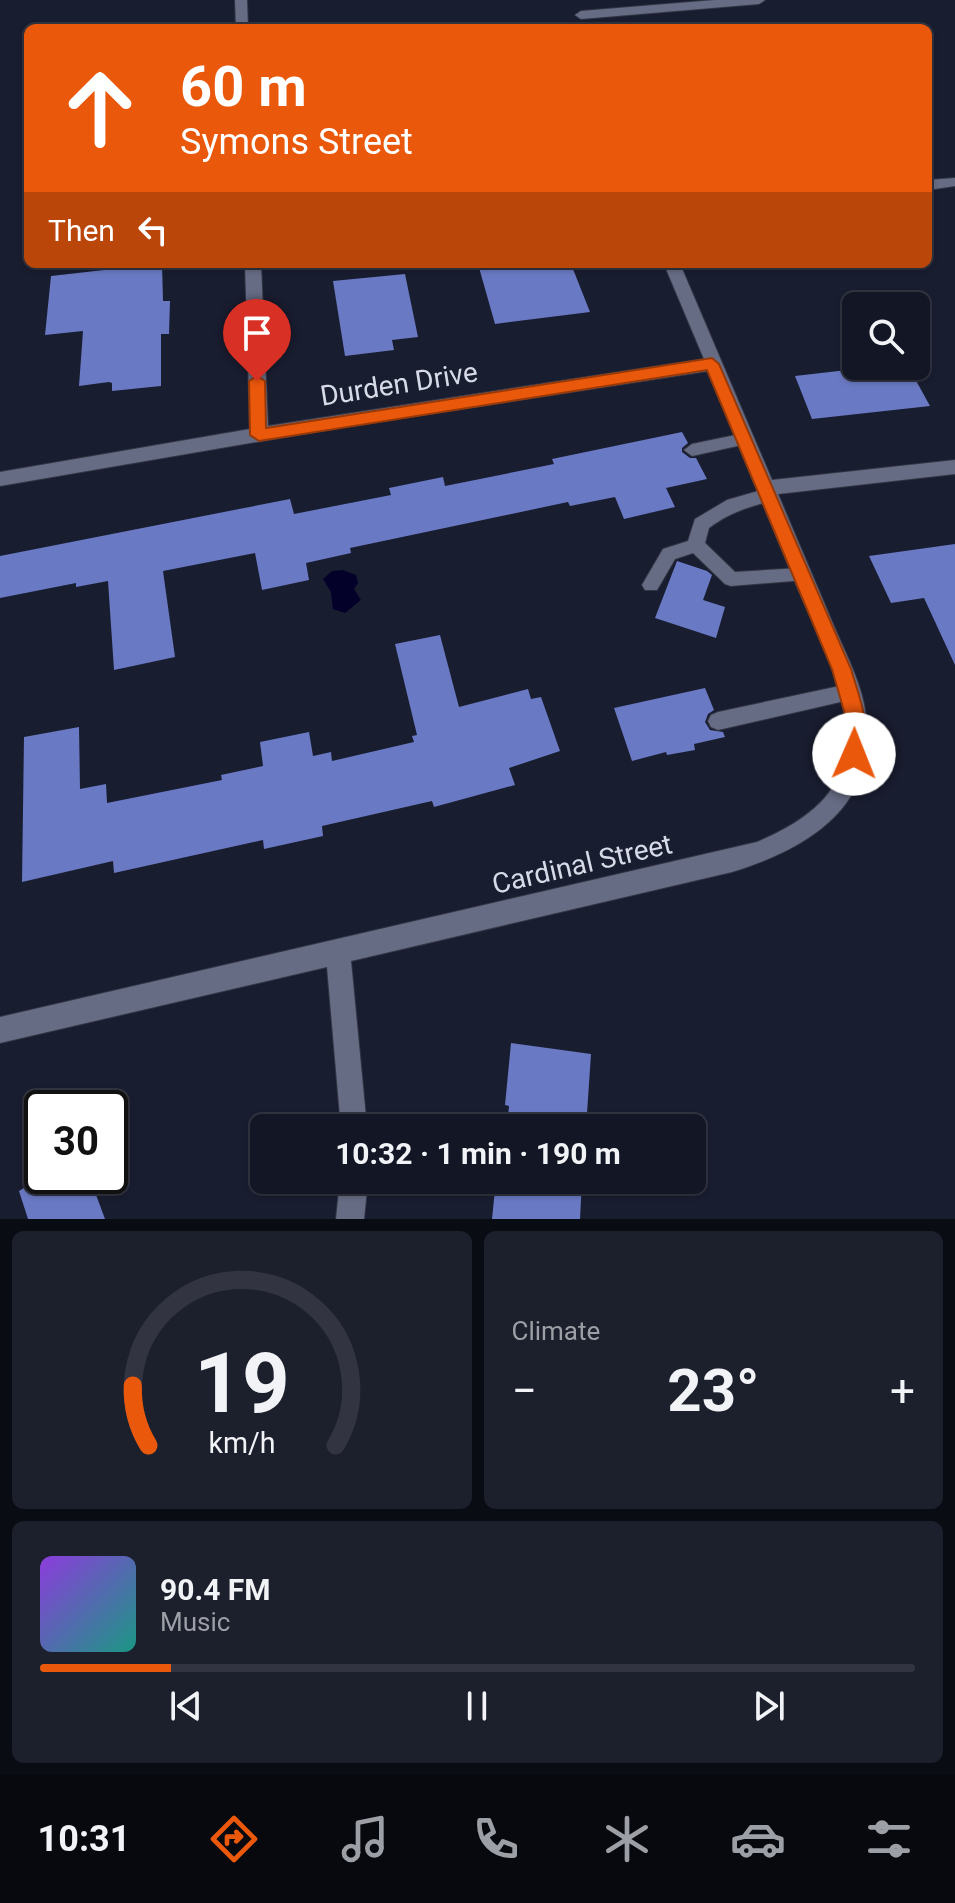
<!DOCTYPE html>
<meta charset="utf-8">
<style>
body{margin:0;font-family:Roboto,sans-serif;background:#1c1f2c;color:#f1f3f6;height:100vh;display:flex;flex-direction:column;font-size:30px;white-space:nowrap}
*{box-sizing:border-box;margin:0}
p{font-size:26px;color:#9d9fa6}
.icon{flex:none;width:44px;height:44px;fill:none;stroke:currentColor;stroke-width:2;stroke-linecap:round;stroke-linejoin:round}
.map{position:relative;height:1219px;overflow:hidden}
.side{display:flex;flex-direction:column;gap:12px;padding:12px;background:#0a0c14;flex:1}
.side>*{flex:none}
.top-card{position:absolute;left:24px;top:24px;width:908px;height:244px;border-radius:12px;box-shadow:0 2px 6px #0004,0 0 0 2px #323541;background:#ea580c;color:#fff;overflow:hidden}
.fabs{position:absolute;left:842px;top:292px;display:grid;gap:16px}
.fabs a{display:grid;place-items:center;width:88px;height:88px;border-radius:12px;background:#131624;box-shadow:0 2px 6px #0004,0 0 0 2px #323541;font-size:40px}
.speed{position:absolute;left:24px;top:1090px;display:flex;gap:16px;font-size:40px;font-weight:700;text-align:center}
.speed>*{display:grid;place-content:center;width:104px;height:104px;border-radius:50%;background:#131624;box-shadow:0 2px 6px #0004,0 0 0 2px #323541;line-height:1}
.speed .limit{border:4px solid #111;border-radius:12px;background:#fff;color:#111}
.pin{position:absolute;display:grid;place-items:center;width:68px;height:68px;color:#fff;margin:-82px -34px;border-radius:50% 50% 50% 0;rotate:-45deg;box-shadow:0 0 8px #0007}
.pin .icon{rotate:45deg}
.me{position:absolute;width:88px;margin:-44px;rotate:1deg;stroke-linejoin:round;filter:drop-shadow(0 0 6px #0008)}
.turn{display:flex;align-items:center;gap:28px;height:168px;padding:0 24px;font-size:36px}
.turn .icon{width:104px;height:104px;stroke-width:2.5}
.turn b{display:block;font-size:56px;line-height:68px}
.then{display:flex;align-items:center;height:76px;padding:0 24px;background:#0003;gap:16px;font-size:30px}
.big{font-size:60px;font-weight:700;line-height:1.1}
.side .widget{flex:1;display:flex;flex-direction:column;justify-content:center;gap:12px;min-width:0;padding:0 28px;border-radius:12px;background:#1c1f2c}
.side .dial{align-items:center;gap:0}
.dial svg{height:208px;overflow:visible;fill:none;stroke:#323541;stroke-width:7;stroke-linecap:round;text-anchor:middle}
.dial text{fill:#f1f3f6;stroke:none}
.song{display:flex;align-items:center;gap:24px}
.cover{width:96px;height:96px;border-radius:12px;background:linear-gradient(135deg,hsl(270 70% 55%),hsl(170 70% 35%))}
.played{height:8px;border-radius:4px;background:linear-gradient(90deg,#ea580c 15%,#323541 15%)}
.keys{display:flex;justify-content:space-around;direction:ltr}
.heat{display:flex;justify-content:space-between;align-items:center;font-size:44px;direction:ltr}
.side .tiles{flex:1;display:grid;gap:12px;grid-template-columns:1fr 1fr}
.widget:last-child{grid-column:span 2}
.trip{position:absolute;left:250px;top:1114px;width:456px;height:80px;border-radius:12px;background:#131624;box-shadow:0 2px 6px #0004,0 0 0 2px #323541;font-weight:700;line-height:80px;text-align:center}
.menu{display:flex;height:128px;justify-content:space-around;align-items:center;background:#08090e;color:#9d9fa6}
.menu .icon{width:56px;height:56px}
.menu .selected{color:#ea580c}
.menu b{font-size:36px;color:#f1f3f6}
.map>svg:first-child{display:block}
</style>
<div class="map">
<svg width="955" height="1219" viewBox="0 0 955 1219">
<rect width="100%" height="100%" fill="#191d30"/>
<polygon fill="#030029" points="343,570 356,575 358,583 354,589 361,600 345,613 333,609 331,592 323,579 332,571"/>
<g fill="#6a79c3">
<polygon points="105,264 162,264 163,301 170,301 169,334 161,334 161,386 112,391 112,383 109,382 79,386 83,331 45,335 51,276 104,270"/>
<polygon points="478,264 571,264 590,312 495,324"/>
<polygon points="405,274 418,337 392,340 394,350 345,356 333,281"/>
<polygon points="882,366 908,366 930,406 812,419 795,376"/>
<polygon points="682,432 688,443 682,448 682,452 690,458 696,458 707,479 666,488 675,507 624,519 615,497 570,506 568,502 350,548 351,553 306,563 309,580 262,590 255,553 163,571 175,657 114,670 108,581 76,587 76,583 0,598 0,556 290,499 294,514 391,495 389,488 443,477 445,486 554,464 552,459"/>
<polygon points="955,544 955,665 924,598 891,603 869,556"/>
<polygon points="677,561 707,571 712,575 703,600 725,607 716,638 655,618"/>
<polygon points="440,635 459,707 528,689 531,699 541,697 560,751 509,768 515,785 434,807 432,801 322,826 323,836 264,849 263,840 114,873 113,861 22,882 24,737 79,727 80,789 106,784 107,803 222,780 221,775 263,766 260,742 309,732 313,756 331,752 332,761 414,742 412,736 417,735 395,644"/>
<polygon points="705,688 714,710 708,714 705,722 710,730 723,732 725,737 694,744 695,750 667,755 666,752 632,761 614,708"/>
<polygon points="511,1043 591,1054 586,1128 507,1128 509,1106 505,1105"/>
<polygon points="43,1176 89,1176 105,1219 28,1219 19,1191"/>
<polygon points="496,1180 582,1180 580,1219 492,1219"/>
</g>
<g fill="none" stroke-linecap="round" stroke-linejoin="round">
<defs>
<g id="lane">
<polygon points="745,433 753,439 751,443 692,456 684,450 692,444"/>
<path d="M768,488l6,2 2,5 -2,5c-25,7 -44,12 -65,28l-4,15 30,29 65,-4 6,2 3,5 -3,5 -75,6 -6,-2 -32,-31 -18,6 -18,31h-12l-3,-5 21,-36 25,-8 7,-22 32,-19z"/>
<polygon points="849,684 856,686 858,692 856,698 849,700 718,730 711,727 708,721 711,715 718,712"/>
</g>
<g id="street">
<polygon points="235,0 247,0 248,28 236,28"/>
<polygon points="715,0 765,0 759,4 581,19 575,15 581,11"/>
<polygon points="955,178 955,186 928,190 928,180"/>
<path d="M245,264h16l7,162 436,-67 -40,-95h16l92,216 183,-20v14l-177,20c18,43 37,87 55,130 11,26 25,52 31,80 20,98 -51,143 -132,168l-381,89 16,167h-26l-14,-161 -327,76v-26l757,-175c33,-14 73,-36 84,-73 6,-21 6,-45 1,-66 -9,-41 -30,-81 -46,-119 -29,-71 -58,-142 -88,-213l-364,56 -344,59v-14l250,-43z"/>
<polygon points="340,1180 368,1180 364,1219 336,1219"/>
</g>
</defs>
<use href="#lane" stroke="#333645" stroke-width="2"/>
<use href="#street" stroke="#333645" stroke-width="2"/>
<use href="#lane" fill="#666c84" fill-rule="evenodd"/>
<use href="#street" fill="#666c84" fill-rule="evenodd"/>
</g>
<path fill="#ea580c" stroke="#983908" stroke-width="2" d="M712,358l7,6 132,305c8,28 23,62 10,91l-7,3 -7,-3 -3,-6 2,-36 -14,-49 -125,-299 -448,71 -9,-6 -1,-54 8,-5 8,5 1,47z"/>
<g text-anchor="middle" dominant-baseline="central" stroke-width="8" stroke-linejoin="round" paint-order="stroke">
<g font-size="28" fill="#d7dbe8" stroke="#191d30">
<text transform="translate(399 384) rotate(-9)">Durden Drive</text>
<text transform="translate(582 864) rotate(-13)">Cardinal Street</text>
</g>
</g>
</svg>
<div class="fabs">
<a><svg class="icon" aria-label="search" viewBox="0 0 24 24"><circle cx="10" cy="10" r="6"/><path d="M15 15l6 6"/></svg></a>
</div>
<div class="speed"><div class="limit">30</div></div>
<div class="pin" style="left:257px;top:381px;background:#d93025"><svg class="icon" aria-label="arrive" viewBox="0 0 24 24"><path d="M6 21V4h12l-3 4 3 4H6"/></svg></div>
<svg class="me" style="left:854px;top:754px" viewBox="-20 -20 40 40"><circle r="19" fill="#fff"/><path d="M0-13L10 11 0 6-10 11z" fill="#ea580c"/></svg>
<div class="trip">10:32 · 1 min · 190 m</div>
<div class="top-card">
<div class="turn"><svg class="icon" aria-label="ahead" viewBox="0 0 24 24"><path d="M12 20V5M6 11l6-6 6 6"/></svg><div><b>60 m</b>Symons Street</div></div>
<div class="then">Then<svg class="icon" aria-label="left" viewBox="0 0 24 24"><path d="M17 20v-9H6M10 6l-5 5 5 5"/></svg></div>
</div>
</div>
<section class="side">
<div class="tiles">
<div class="widget dial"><svg viewBox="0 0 100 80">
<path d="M14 69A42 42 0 1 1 86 69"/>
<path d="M14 69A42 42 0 0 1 8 46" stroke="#ea580c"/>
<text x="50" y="56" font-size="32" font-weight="700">19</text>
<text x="50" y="72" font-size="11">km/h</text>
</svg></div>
<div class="widget"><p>Climate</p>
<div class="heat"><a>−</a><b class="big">23°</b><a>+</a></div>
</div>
<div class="widget">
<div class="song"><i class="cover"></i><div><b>90.4 FM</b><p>Music</p></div></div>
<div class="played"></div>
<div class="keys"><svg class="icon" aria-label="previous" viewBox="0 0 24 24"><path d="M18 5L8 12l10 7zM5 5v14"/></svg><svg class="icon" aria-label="pause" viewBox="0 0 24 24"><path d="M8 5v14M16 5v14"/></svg><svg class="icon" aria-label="next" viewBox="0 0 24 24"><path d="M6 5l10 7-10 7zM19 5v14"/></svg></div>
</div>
</div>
</section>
<nav class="menu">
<b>10:31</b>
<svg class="icon selected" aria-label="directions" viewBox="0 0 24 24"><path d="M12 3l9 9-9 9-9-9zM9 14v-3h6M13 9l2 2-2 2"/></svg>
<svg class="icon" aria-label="music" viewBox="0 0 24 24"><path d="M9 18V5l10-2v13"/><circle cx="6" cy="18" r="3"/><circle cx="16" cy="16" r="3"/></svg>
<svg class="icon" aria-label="phone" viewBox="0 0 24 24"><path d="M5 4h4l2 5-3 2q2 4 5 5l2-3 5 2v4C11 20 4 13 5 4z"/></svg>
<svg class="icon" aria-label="climate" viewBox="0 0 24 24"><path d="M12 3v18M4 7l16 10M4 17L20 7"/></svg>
<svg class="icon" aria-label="car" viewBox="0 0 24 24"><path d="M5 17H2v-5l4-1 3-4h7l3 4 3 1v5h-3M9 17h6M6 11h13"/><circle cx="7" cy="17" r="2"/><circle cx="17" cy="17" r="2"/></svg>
<svg class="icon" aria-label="filters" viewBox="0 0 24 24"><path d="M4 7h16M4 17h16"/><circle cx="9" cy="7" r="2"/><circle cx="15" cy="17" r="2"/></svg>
</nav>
